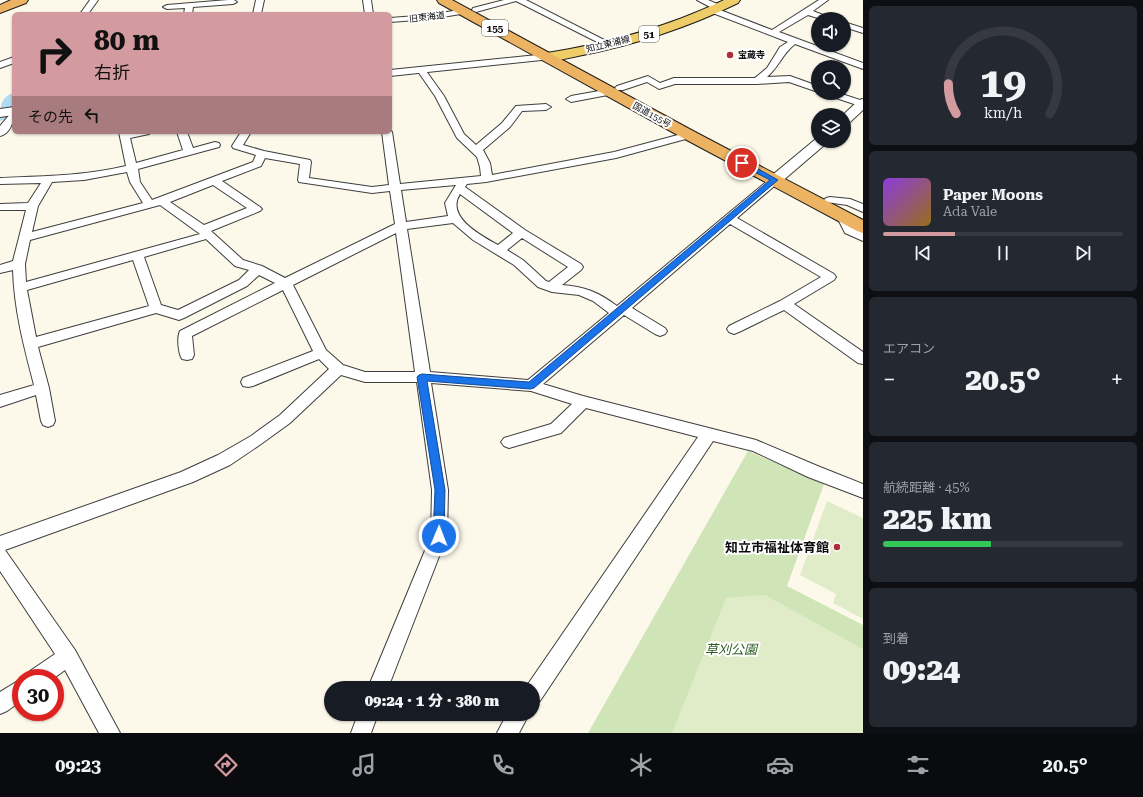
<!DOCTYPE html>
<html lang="ja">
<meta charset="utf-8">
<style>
body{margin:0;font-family:"Roboto Serif","Noto Sans JP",serif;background:#242831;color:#f1f3f6;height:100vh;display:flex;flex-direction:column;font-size:15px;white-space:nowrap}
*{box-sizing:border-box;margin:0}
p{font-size:13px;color:#9ea1a6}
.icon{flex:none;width:22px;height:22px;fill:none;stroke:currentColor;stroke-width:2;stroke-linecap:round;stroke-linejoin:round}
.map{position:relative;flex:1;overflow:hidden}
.details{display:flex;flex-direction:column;gap:6px;padding:6px;background:#0d0f14;width:280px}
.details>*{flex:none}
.hud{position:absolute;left:12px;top:12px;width:380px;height:122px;border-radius:6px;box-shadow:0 1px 3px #0004;background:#d39a9f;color:#111;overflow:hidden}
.tools{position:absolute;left:811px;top:12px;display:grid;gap:8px}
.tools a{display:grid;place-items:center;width:40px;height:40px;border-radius:50%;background:#171b24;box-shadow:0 1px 3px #0004;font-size:20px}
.speed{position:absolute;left:12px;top:669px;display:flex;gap:8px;font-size:20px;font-weight:700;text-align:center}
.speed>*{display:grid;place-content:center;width:52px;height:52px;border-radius:50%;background:#171b24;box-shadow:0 1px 3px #0004;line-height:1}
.speed .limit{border:6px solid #d22;background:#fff;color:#111}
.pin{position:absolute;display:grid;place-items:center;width:34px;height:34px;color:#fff;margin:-17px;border:2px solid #fff;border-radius:50%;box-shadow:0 1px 4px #0007}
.me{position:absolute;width:44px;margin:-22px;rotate:1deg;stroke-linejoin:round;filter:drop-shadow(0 0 3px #0008)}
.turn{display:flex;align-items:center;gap:14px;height:84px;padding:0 16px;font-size:18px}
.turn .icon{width:52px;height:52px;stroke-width:2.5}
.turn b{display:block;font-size:28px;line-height:34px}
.then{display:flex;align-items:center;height:38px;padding:0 16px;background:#0003;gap:8px;font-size:15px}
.big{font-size:30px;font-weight:800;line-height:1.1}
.details .widget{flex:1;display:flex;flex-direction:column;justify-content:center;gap:6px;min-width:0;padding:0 14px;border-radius:6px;background:#242831}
.details .dial{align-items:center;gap:0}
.dial svg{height:104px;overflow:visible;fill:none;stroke:#363941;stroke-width:7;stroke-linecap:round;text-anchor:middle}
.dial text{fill:#f1f3f6;stroke:none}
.song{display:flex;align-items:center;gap:12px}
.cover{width:48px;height:48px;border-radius:6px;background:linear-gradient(135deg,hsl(270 70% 55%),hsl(40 70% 35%))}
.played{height:4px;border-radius:2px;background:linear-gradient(90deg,#d39a9f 30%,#363941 30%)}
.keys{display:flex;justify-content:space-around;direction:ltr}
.heat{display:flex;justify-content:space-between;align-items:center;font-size:22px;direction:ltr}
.charge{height:6px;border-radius:3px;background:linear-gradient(90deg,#34c759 45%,#363941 0)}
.trip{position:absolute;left:324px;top:681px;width:216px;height:40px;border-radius:20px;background:#171b24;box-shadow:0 1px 3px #0004;font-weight:800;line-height:40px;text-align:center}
.menu{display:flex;height:64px;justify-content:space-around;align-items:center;background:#090b0e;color:#9ea1a6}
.menu .icon{width:28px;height:28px}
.menu .current{color:#d39a9f}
.menu b{font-size:18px;color:#f1f3f6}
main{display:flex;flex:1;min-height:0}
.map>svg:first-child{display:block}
</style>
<main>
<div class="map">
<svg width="863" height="733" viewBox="0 0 863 733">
<rect width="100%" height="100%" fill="#fdf9ea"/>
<polygon fill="#cfe4b7" points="748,451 824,484 787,586 863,625 863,733 588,733"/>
<g fill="#e0ecc8">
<polygon points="827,501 863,518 863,619 833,603 836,594 800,575"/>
<polygon points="765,595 863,649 863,733 672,733 726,598"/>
</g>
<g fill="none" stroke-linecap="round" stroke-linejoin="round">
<path fill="#b2daf1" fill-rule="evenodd" d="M14,93c0,13 1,25 -14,28 0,-12 0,-25 14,-28z"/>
<defs>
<g id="minor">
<polygon points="90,0 98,0 88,14 80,14"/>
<polygon points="228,0 234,0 237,2 233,4 193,7 192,14 184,14 185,8 167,9 163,7 167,5"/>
<polygon points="256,0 264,0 261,14 253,14"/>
<polygon points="363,0 371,0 373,14 365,14"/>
<polygon points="504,0 526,0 614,45 610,48 607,47 516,1 476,12 472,10 473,8"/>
<path d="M697,0h11l14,6 1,2 -3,2 52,20 47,-30h9l-15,11 20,8h-12l-13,-4 -29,17 84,31v6l-68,-25c-13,10 -16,23 -28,33l23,-1 28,10v6l-29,-10 -32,2h-82l-16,5 -12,-7 -24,8h-6l-2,-2 2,-2 31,-10 12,7 14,-5h81l12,-10 13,-21 8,-5 -78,-30 -1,-2 3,-2z"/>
<polygon points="464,9 467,9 467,13 430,19 390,22 390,18 430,15"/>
<polygon points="844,22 863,28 863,33 844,27"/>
<polygon points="14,57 14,63 0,68 0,62"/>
<path d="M421,67l3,1 20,28 20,38 12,11 26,-22 14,-17 30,-2 5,3 -5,3 -24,1 -12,16 -27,23 7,13 2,12 122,-23 75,-20 4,1 1,2 -1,2 -77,21 -130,24 -19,2 -2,3 60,43 56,34 2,3 -2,3 -19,15c22,1 38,8 55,21l154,-128h8l1,2 -1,2 -42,36 97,56 2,3 -2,3 -40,24 69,48v12l-5,-1 -74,-53 -45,22 -5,2 -5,-2 -2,-3 2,-3 51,-25 41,-24 -91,-53 -98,84 33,20 2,3 -2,3 -5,2 -5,-2 -31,-19 -81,69 40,12 173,44 64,27 43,17v14l-55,-21 -55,-26 -40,-10 -173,260 -7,3v-16l-7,-1 172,-250 -112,-29 -25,25 -52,15 -5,-2 -3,-4 3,-4 47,-14 21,-20 -41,-13 -100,-8 17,107 -1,46 -59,152h-20l63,-152 1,-46 -15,-108h-52l-24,-7 -51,48 -29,21 -31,21 -37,17 -188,68 70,100 45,83h-21l-34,-63 -11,8h-27l3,-7 25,-17 -55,-83v-35l181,-64 37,-17 33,-19 29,-21 49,-46 -10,-10 -66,27 -5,1 -5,-1 -2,-4 2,-4 70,-27 -30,-61 -91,46 2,19 -2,4 -5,1 -5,-1c-4,-7 -5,-22 -2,-28l95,-48 -16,-8 -12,11 -63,32 -5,2 -23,-7 -118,34 11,41 6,33 -2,4 -5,2 -5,-2 -2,-4 -5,-26 -36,12v-12l34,-10c-10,-38 -20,-76 -21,-115l-13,3v-8l13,-4 13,-51h-26v-6l28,-1 13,-20 -41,1v-6c43,-2 84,-2 126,-12l-7,-34h31l-1,2 -19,4 6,25 47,-13 -6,-18h10l6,16 22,-6 4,1 1,2 -1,2 -81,22 2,13 12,18 101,-38 3,-7 -23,-7 -1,-2 9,-14h10l-8,13 21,6 46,9 1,2 -2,16 63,9 17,-2 -7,-53h8v-2l2,2 8,52 81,-8 -1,-9 -3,-10 -20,-19 -22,-42 -18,-26zM265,158l35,6 -2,16 1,2 73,11 18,-2 5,33 -110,54 -23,-12 -19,-6 -32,-29 49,-20 2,-2 -2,-2 -38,-26 39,-15zM127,172l3,10 13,21 -111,29 6,-26 14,-24 32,-2zM213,185l34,23 -43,17 -34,-23zM456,185l-11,18 3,13 -42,6 -5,-32zM460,194l53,39 -15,12c-16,-9 -53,-28 -38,-51zM160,205l40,29 -174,48 -1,-18 5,-24zM453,223l20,17 41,25 24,22 14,5 27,3 14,6 16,12 -81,67 -98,-8 -23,-143zM396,233l19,139h-50l-22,-7 -17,-15 -33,-65zM522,238l46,29 -19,15 -3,-1 -23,-21 -16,-10zM206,239l29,27 14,4 -10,10 -61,30 -17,-5 -17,-48zM133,260l16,46 -113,31 -9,-47z"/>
<polygon points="610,89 615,92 613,94 571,102 566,99 571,96"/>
<polygon points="825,93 839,93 863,101 863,107 827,95"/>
<path d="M14,112c0,9 -4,22 -14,24v-10l11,-13z"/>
<polygon points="830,197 850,199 863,204 863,212 847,205 826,202 824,200 826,198"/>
<polygon points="842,212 846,213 854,228 863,232 863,241 845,233 836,215 838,213"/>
<polygon points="21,679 21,701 7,711 0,714 0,692"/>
<polygon points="358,714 378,714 371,733 351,733"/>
<polygon points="507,714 529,714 519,733 497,733"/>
</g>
<g id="tertiary">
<polygon points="547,54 551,55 553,57 551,59 390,76 390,70"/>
<polygon points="863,99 863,110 848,124 844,125 843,115 859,100"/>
<polygon points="14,107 14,115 0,117 0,109"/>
<polygon points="817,138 818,141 829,141 780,183 775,184 770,183 768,180 770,177"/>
</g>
<path id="primary" d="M724,0h16l-2,3c-51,25 -104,42 -160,53 -11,2 -25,7 -36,4l-2,-3 2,-3 5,-1c62,-10 121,-26 177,-53z"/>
<g id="trunk">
<polygon points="11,0 28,0 26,3 0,13 0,5"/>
<polygon points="437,0 452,0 695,132 863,220 863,233 857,231 683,138 439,3"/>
</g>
</defs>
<use href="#minor" stroke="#3e3e3e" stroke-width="2"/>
<use href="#tertiary" stroke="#3e3e3e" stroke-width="2"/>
<use href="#primary" stroke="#1c1c1c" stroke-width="2"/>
<use href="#trunk" stroke="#1c1c1c" stroke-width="2"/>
<use href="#minor" fill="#fff" fill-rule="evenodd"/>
<use href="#tertiary" fill="#fff" fill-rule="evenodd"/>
<use href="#primary" fill="#eecd69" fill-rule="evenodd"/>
<use href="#trunk" fill="#ecb462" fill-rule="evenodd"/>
</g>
<polygon fill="#1a73e8" stroke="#114b97" points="739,161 744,161 778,180 534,388 530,389 427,381 445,490 444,536 443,539 439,541 435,539 433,536 435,490 417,377 419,375 422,374 529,382 770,180 739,164"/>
<g fill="#af2e35" stroke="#fff" stroke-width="1.5">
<circle cx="730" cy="55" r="4"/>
<circle cx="837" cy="547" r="4"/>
</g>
<g text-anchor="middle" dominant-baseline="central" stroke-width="4" stroke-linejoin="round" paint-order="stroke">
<g font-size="9" fill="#0b0b0b" stroke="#fff">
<text transform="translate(427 17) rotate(-7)">旧東海道</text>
<text transform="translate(608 44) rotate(-14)">知立東浦線</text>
<text transform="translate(652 115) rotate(29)">国道155号</text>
</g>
<g font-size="9" font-weight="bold" fill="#0b0b0b" stroke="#fff" text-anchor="start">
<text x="738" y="55">宝蔵寺</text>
</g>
<g fill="#fff" stroke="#545454" stroke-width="1">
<rect x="482" y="20" width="26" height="16" rx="3"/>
<rect x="639" y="26" width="20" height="16" rx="3"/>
</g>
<g font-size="10" font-weight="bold" fill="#0b0b0b">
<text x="495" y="28">155</text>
<text x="649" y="34">51</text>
</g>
<g font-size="13" font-weight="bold" fill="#0b0b0b" stroke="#fff" text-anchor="end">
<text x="829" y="547">知立市福祉体育館</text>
</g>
<g font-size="13" font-style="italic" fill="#2e5c21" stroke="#fff">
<text x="731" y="649">草刈公園</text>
</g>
</g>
</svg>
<div class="tools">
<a><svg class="icon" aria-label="sound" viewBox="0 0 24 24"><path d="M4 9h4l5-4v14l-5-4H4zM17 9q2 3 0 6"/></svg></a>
<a><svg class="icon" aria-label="search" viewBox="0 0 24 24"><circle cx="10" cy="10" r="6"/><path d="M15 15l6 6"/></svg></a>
<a><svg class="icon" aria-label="layers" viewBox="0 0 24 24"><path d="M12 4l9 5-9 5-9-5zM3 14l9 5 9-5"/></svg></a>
</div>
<div class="speed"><div class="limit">30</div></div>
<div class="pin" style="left:742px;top:163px;background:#d93025"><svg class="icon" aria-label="arrive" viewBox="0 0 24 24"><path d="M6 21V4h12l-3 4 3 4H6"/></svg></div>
<svg class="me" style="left:439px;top:536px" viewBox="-20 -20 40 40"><circle r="17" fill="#1a73e8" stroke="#fff" stroke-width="3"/><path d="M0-11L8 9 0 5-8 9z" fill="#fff"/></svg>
<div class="trip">09:24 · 1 分 · 380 m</div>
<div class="hud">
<div class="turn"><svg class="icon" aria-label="right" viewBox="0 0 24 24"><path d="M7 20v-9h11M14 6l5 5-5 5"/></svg><div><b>80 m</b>右折</div></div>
<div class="then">その先<svg class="icon" aria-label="left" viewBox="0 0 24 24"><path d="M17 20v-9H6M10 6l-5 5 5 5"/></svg></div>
</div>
</div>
<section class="details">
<div class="widget dial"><svg viewBox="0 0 100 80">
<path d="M14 69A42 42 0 1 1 86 69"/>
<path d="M14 69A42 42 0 0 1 8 46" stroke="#d39a9f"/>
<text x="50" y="56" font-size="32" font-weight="700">19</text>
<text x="50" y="72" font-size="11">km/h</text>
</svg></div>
<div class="widget">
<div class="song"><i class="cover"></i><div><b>Paper Moons</b><p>Ada Vale</p></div></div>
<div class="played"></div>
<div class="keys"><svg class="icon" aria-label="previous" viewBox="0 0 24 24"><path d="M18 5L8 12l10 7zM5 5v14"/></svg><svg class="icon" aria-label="pause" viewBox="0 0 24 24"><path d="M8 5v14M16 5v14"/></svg><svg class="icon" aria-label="next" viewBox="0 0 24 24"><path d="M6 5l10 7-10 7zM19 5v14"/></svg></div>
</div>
<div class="widget"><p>エアコン</p>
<div class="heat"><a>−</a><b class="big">20.5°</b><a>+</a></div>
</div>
<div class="widget"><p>航続距離 · 45%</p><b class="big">225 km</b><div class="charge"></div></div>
<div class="widget"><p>到着</p><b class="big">09:24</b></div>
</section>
</main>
<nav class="menu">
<b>09:23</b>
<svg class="icon current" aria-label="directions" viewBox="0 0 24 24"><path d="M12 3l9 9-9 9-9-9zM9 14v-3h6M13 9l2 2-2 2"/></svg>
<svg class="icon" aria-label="music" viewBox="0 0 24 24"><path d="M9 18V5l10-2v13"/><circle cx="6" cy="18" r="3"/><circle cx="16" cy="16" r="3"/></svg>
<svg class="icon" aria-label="phone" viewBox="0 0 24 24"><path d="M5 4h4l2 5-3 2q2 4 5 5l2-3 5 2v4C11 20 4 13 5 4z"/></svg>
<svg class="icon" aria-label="climate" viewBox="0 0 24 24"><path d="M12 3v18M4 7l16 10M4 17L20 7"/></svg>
<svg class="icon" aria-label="car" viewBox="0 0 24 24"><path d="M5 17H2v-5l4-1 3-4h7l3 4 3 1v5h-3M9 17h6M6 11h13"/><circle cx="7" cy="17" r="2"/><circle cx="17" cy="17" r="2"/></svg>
<svg class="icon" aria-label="filters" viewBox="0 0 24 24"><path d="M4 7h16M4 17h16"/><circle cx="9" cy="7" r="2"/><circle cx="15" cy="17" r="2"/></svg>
<b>20.5°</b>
</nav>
